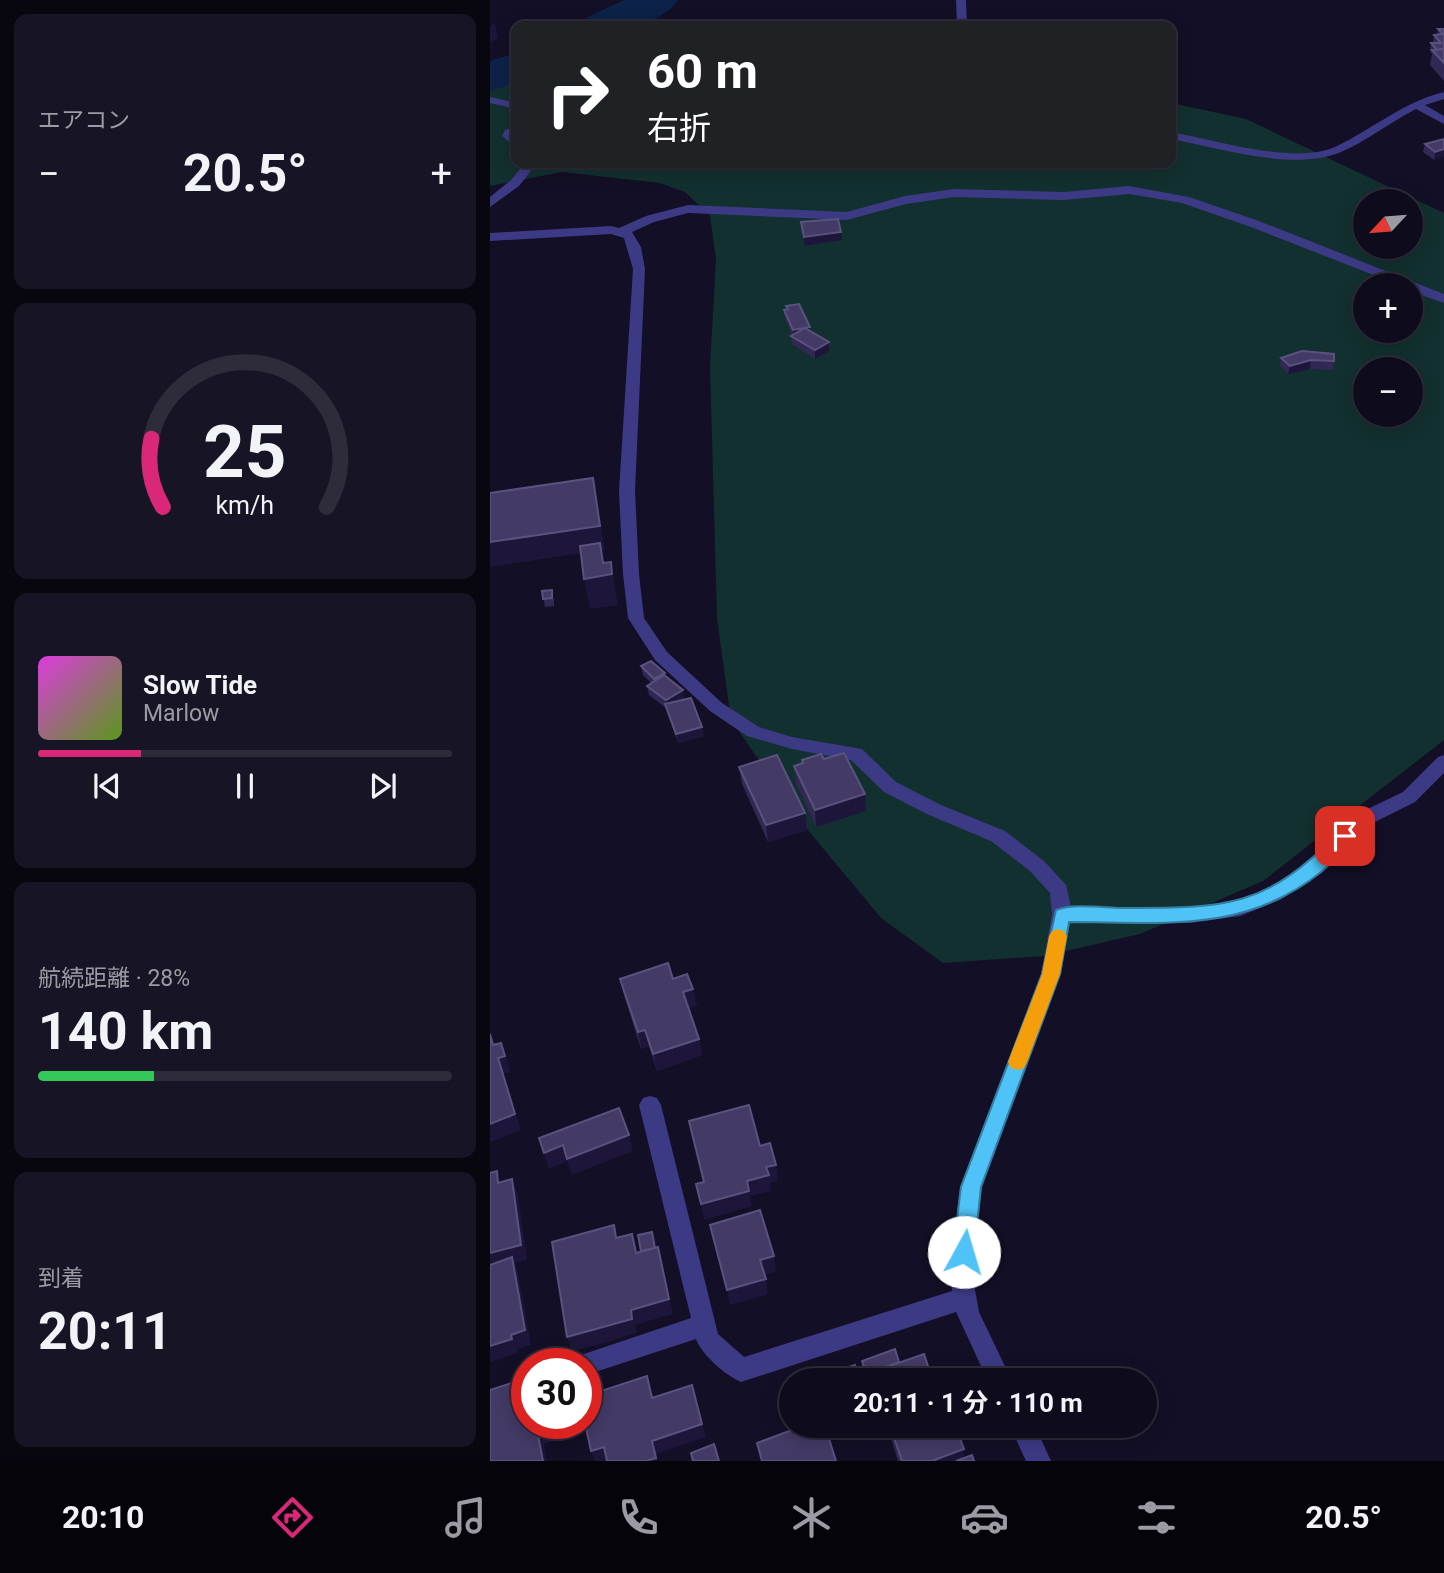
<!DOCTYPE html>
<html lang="ja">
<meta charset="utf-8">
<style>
body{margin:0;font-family:Roboto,"Noto Sans JP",sans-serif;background:#171425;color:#f1f3f6;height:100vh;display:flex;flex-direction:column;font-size:26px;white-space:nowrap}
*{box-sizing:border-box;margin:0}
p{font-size:23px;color:#9b9ba3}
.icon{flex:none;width:38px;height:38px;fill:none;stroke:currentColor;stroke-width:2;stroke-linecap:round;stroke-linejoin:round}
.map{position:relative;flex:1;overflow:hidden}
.sheet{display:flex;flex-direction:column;gap:14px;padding:14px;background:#08060f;width:490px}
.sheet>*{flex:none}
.top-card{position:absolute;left:21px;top:21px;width:665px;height:147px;border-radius:14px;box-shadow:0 4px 18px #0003,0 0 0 2px #2e2b3b;background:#202124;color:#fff;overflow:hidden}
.needle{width:46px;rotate:244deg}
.buttons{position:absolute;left:863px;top:189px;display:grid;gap:14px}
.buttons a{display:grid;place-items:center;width:70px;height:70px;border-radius:50%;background:#0e0b1c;box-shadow:0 4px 18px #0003,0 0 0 2px #2e2b3b;font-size:35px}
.speed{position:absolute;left:21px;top:1348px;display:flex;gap:14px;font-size:35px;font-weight:700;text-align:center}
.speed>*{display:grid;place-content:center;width:91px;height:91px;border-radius:50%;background:#0e0b1c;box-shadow:0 4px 18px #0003,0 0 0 2px #2e2b3b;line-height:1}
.speed .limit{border:10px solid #d22;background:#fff;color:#111}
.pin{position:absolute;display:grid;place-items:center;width:60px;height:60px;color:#fff;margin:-30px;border-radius:14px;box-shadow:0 4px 10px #0006}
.me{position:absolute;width:77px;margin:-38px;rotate:6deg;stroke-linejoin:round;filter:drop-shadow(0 0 5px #0008)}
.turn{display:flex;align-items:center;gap:24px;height:147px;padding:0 21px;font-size:32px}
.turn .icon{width:91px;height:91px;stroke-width:2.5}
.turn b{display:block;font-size:49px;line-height:60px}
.big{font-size:52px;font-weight:700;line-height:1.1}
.sheet .tile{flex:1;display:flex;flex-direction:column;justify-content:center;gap:10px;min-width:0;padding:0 24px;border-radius:14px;background:#171425}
.sheet .dial{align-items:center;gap:0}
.dial svg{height:182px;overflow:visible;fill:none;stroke:#2e2b3b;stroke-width:7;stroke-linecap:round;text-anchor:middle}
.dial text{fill:#f1f3f6;stroke:none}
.song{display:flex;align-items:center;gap:21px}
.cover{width:84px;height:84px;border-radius:10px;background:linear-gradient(135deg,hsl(300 70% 55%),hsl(90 70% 35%))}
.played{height:7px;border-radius:4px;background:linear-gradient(90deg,#db2777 25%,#2e2b3b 25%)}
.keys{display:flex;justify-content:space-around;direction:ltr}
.heat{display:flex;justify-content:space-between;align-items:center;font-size:38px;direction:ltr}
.charge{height:10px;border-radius:5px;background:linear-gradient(90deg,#34c759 28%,#2e2b3b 0)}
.trip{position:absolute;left:289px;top:1368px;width:378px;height:70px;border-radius:35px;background:#0e0b1c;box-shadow:0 4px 18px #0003,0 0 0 2px #2e2b3b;font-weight:700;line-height:70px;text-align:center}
.tabs{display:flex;height:112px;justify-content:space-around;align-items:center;background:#06040b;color:#9b9ba3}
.tabs .icon{width:49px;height:49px}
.tabs .current{color:#db2777}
.tabs b{font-size:32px;color:#f1f3f6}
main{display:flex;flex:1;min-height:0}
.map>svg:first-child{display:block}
</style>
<main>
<section class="sheet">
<div class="tile"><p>エアコン</p>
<div class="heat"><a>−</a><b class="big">20.5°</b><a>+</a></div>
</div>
<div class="tile dial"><svg viewBox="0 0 100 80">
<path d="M14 69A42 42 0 1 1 86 69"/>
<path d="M14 69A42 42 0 0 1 9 39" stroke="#db2777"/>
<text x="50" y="56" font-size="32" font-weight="700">25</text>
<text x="50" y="72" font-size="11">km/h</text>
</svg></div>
<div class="tile">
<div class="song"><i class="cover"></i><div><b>Slow Tide</b><p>Marlow</p></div></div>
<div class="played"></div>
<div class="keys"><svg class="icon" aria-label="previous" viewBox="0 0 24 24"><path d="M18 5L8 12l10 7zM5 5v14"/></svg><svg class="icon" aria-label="pause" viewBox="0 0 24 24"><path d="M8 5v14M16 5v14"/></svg><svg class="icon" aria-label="next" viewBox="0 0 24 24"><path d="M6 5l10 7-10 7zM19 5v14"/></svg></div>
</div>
<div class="tile"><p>航続距離 · 28%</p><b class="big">140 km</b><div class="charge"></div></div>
<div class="tile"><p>到着</p><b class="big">20:11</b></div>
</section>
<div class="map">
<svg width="954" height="1461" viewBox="0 0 954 1461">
<rect width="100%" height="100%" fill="#130f26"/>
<path fill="#12302f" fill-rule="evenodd" d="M26,73v90h655v-60l75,16 198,94v527l-181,141 -123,53 -96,22 -101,7 -62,-45 -74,-89 -76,-109 -14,-102 -7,-252 6,-107 -6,-43 -25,-24 -25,-9 -98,-11 -72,14v-111zM875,201h45v46h-45zM875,285h45v46h-45zM875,369h45v46h-45z"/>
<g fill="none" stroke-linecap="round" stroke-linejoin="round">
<g fill="#0c2248" fill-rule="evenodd">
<path d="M134,0h54c-21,30 -64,27 -96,26l6,-9z"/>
<polygon points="26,53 26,83 0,91 0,61"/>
</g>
<g fill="#3d3a85" fill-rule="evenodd">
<polygon points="466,0 476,0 477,26 467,26"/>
<path d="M954,92v7l-19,6 19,11v8l-28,-15c-26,13 -49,32 -75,43 -48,20 -120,-4 -170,-13v-7c45,8 122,33 164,15 38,-18 68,-45 109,-55z"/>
<polygon points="0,97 26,103 26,109 0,103"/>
<polygon points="26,126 26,148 12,136 15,130"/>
<polygon points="35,163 47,163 29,186 0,207 0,197 21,180"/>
<path d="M639,186l60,11 70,24 185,73v9l-34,-12v-6h-11l-148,-58 -69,-24 -53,-9 -65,6 -110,-3 -48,7 -59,16 -159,-7 -34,9 -22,10 9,15 4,22 -10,222 4,83 5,44 23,34 55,51 37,24 33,10 70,12 34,33 45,23 64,26 39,30 22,24 5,22h119l48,-6 28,-11 43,-28 44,-46 50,-24 35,-35 6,-2v18l-29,29 -48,24 -44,46 -43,28 -40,16 -50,7h-120l-9,51 -79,213 -10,86 7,39 33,69h-24l-32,-69 -215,70c-16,-7 -39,-27 -45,-43l-110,36v-12h-12l4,-7 113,-38 -52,-213 4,-7 7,-2 7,2 4,7 57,229 26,23 208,-66 -2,-18 10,-86 81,-213 11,-59 -2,-22 -20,-22 -39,-30 -62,-26 -45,-23 -33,-32 -59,-11 -45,-13 -37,-25 -55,-51 -27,-42 -5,-44 -4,-83 14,-222 -9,-31 -13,-4 -121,7v-8l121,-7 8,2 27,-12 42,-11 159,7 58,-16 49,-7 110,3z"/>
<polygon points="520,1426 545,1426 561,1461 536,1461"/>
</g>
</g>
<g fill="#312854">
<polygon points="948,29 954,29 954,81 940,65 942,54 940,51 941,43 943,43 944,35 947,35"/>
<polygon points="954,139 944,160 933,152 935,144"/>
<polygon points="296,306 320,332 339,351 325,359 302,344 301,336 302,335 295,318 294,310 296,309"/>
<polygon points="791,358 844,361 843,370 820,369 798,374 790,366"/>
<polygon points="52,591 64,599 64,606 55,607"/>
<polygon points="151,666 175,673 176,676 194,698 192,700 214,736 188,743 176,708 159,695 157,686 161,683 153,675"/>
<polygon points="334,759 375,794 376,811 326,827 306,783 304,766 312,763 312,760"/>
<polygon points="249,767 317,830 278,842 252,784"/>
<polygon points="130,979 183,979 207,1005 199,1008 209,1039 212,1055 167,1071 159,1046 151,1049 134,995"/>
<polygon points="372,1361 409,1362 443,1381 377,1381 373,1368"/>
<polygon points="397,1426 465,1426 474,1458 484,1461 408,1461"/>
</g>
<g fill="#1d163a">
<polygon points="5,23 8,38 0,43 0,26"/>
<polygon points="954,149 954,157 944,160 945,152"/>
<polygon points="351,232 352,240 314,246 314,237"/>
<polygon points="320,327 321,335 304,338 303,330"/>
<polygon points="339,342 339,351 325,359 325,350"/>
<polygon points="821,360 820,369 798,374 800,366"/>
<polygon points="103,478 115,550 111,550 116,575 121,562 128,605 100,609 94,579 111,550 0,567 0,542"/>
<polygon points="193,690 194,698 178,709 176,700"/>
<polygon points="212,727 214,736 188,743 186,734"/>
<polygon points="375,794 376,811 326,827 325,810"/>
<polygon points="315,813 317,830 278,842 276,825"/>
<polygon points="203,989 207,1005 197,1009 193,992"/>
<polygon points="155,1030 159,1046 151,1049 148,1032"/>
<polygon points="0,1031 8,1058 11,1043 17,1059 20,1072 13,1074 31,1130 0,1142"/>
<polygon points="209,1039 212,1055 167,1071 163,1054"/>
<polygon points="139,1135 143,1151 82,1175 77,1161 59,1169 54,1153 73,1145"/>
<polygon points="286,1165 288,1180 280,1183 281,1191 260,1196 262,1206 214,1220 211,1204 257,1181 276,1167"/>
<polygon points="22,1179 28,1195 37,1260 25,1263 28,1273 41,1345 28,1349 28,1353 0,1362 0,1253"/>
<polygon points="168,1247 183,1314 145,1325 147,1333 82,1352 77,1337 141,1310"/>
<polygon points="284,1256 286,1271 273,1276 270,1260"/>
<polygon points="276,1279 278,1294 240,1305 237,1290"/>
<polygon points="382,1374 383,1381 378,1381 377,1376"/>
<polygon points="202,1385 216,1437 166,1454 168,1461 156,1461 162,1441"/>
<polygon points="53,1423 56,1423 60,1442 54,1444 57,1461 53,1461 47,1430"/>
<polygon points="114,1447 119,1461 105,1461 101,1451"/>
<polygon points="474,1449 474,1461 442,1461"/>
</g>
<g fill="#433a66" stroke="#5a527e" stroke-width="2">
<polygon points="948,29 954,29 954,49 947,50 941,43 951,43 944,35 953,34"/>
<polygon points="954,49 954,63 942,50"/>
<polygon points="954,139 954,149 945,152 935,144"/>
<polygon points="348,219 351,232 314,237 311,222"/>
<polygon points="309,304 320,327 303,330 294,310 298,309 296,306"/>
<polygon points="315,328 339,342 325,350 301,336"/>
<polygon points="812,351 844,354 844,361 821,360 800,366 791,358"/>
<polygon points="103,478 110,526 0,542 0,493"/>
<polygon points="110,543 113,563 121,562 122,574 94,579 90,546"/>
<polygon points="62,590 62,598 53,599 52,591"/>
<polygon points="161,661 175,673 164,679 151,666"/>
<polygon points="174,675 193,690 176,700 157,686"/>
<polygon points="201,698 212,727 186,734 175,704"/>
<polygon points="354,753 375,794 325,810 304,766 313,763 312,760 331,754 334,759"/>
<polygon points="287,755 315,813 276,825 249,767"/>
<polygon points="178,963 183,979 197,974 203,989 193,992 209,1039 163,1054 155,1030 148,1032 130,979"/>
<polygon points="0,1034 3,1045 11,1043 15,1056 8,1058 25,1114 0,1124"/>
<polygon points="259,1105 270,1146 280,1143 286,1165 276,1167 279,1175 257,1181 259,1191 211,1204 206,1184 214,1182 199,1121"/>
<polygon points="129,1108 139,1135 77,1159 73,1145 54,1153 49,1138"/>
<polygon points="7,1171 8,1183 22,1179 31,1245 0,1253 0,1173"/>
<polygon points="270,1210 284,1256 270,1260 276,1279 237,1290 220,1225"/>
<polygon points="124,1225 126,1238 142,1234 146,1253 168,1247 179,1299 141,1310 142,1319 77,1337 62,1242"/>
<polygon points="162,1232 165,1248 151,1251 148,1235"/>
<polygon points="22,1257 35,1330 21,1335 22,1339 0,1346 0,1265"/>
<polygon points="405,1349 409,1362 382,1372 383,1374 377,1376 372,1361"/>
<polygon points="434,1354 443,1381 385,1381 382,1372"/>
<polygon points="365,1365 370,1381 350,1381 347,1371"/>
<polygon points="157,1376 162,1398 202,1385 212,1424 162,1441 166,1458 156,1461 117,1461 114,1447 101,1451 95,1423 96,1423 96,1396"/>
<polygon points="37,1378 37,1423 53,1423 54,1428 47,1430 53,1461 0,1461 0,1390"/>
<polygon points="313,1426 335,1426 346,1461 272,1461 267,1443"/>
<polygon points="400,1426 465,1426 474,1449 442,1461 412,1461"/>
<polygon points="224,1444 229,1461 203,1461 201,1453"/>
<polygon points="482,1455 484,1461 466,1461"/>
</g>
<path fill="#4fc3f7" stroke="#337fa1" stroke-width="2" d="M855,830l6,2 3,4 -3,5c-9,10 -19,22 -30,31 -77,62 -159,50 -252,50l-9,52 -79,213 -7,65 -3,6 -7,3 -8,-3 -3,-6 8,-65 81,-213 14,-64c20,-7 48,-2 70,-2 100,0 140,0 213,-76z"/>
<polygon fill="#f59e0b" points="568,929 574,931 577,936 570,974 537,1062 534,1068 528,1070 521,1068 518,1062 552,974 559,936 562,931"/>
</svg>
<div class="buttons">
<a><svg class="needle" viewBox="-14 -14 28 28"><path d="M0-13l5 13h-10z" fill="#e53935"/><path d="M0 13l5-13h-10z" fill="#9b9ba3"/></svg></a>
<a>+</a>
<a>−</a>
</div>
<div class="speed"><div class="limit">30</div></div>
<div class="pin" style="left:855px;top:836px;background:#d93025"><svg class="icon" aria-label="arrive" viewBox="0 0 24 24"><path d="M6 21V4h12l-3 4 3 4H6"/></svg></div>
<svg class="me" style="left:474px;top:1252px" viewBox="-20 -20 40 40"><circle r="19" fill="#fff"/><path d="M0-13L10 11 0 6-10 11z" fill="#4fc3f7"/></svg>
<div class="trip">20:11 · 1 分 · 110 m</div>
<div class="top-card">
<div class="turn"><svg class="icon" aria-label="right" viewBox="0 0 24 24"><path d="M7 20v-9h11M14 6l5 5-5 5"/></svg><div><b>60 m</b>右折</div></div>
</div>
</div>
</main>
<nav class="tabs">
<b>20:10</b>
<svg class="icon current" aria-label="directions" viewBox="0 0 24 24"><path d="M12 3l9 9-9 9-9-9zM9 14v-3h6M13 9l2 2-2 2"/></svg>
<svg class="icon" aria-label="music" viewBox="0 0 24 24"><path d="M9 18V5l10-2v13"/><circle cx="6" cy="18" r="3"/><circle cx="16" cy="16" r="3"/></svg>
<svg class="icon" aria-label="phone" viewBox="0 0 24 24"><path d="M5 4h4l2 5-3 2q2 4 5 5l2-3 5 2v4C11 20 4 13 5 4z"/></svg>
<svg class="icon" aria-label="climate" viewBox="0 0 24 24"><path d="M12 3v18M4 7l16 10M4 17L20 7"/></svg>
<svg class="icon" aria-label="car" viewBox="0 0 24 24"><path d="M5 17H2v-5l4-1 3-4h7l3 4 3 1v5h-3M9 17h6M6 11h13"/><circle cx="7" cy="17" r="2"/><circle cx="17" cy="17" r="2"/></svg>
<svg class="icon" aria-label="filters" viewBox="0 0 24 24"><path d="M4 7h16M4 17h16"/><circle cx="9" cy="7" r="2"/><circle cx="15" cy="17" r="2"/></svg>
<b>20.5°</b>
</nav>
